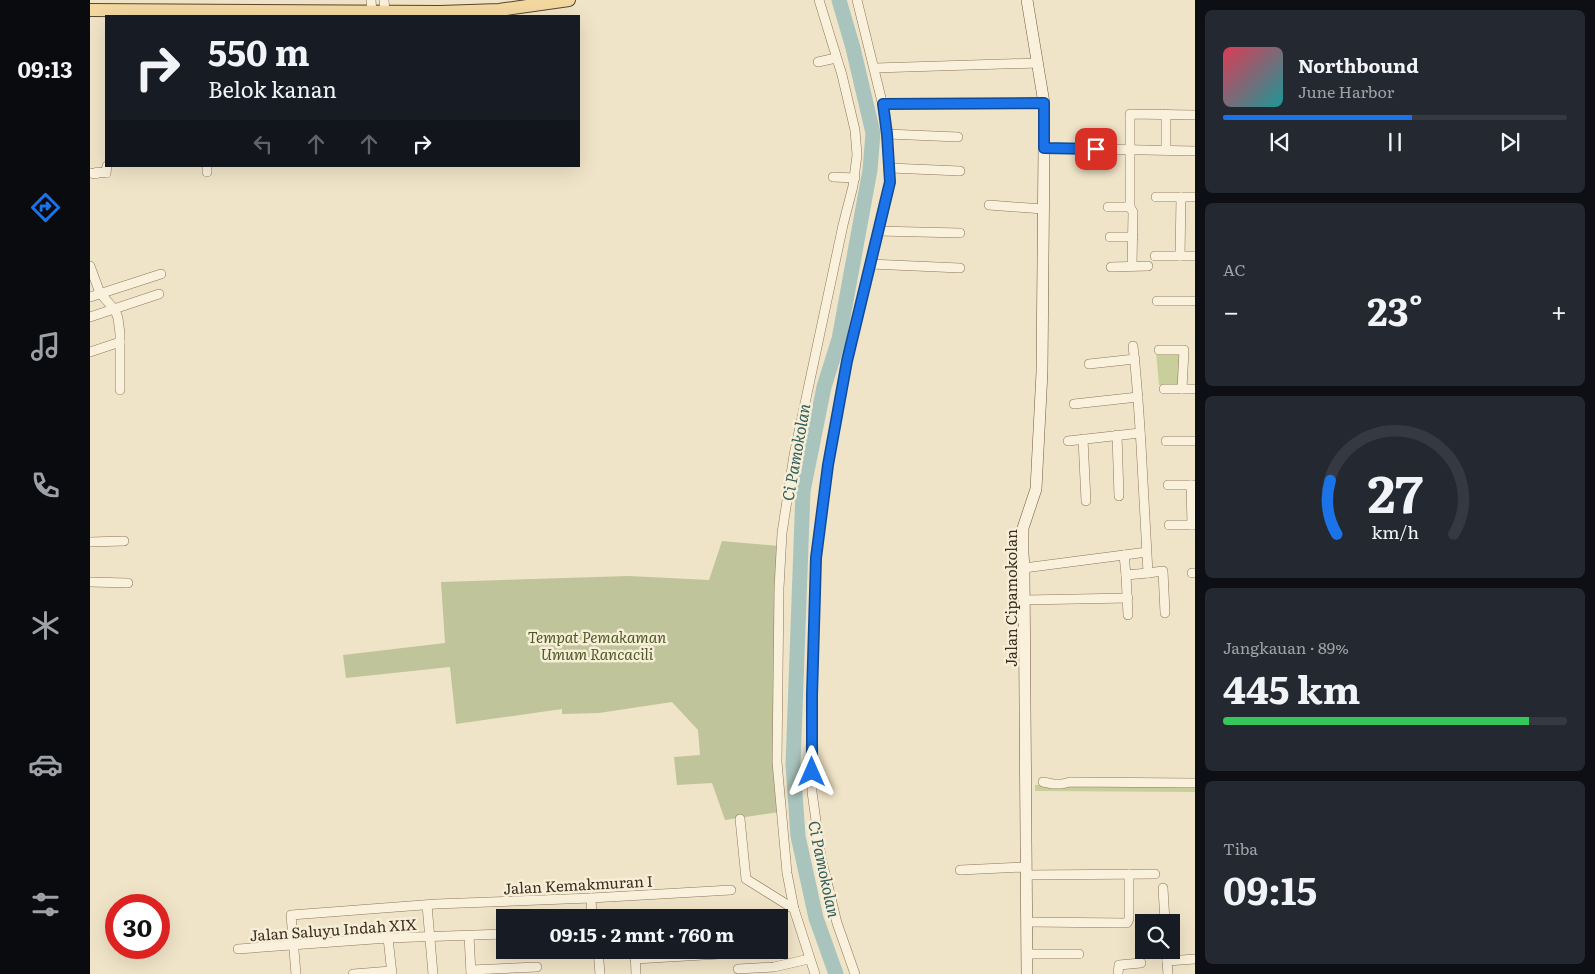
<!DOCTYPE html>
<html lang="id">
<meta charset="utf-8">
<style>
body{margin:0;font-family:Literata,serif;background:#242831;color:#f1f3f6;height:100vh;display:flex;flex-direction:column;font-size:19px;white-space:nowrap}
*{box-sizing:border-box;margin:0}
p{font-size:16px;color:#9ea1a6}
.icon{flex:none;width:28px;height:28px;fill:none;stroke:currentColor;stroke-width:2;stroke-linecap:round;stroke-linejoin:round}
.map{position:relative;flex:1;overflow:hidden}
.drawer{display:flex;flex-direction:column;gap:10px;padding:10px;background:#0d0f14;width:400px}
.drawer>*{flex:none}
.guide{position:absolute;left:15px;top:15px;width:475px;height:152px;border-radius:0px;box-shadow:0 5px 20px #0002;background:#171b24;color:#f1f3f6;overflow:hidden}
.fabs{position:absolute;left:1045px;top:914px;display:grid;gap:10px}
.fabs a{display:grid;place-items:center;width:45px;height:45px;border-radius:0px;background:#171b24;box-shadow:0 5px 20px #0002;font-size:25px}
.speed{position:absolute;left:15px;top:894px;display:flex;gap:10px;font-size:25px;font-weight:700;text-align:center}
.speed>*{display:grid;place-content:center;width:65px;height:65px;border-radius:50%;background:#171b24;box-shadow:0 5px 20px #0002;line-height:1}
.speed .limit{border:8px solid #d22;background:#fff;color:#111}
.pin{position:absolute;display:grid;place-items:center;width:42px;height:42px;color:#fff;margin:-21px;border-radius:10px;box-shadow:0 2px 8px #0006}
.me{position:absolute;width:55px;margin:-28px;rotate:0deg;stroke-linejoin:round;filter:drop-shadow(0 0 4px #0008)}
.turn{display:flex;align-items:center;gap:18px;height:105px;padding:0 20px;font-size:22px}
.turn .icon{width:65px;height:65px;stroke-width:2.5}
.turn b{display:block;font-size:35px;line-height:42px}
.lanes{display:flex;align-items:center;height:48px;padding:0 20px;background:#0003;justify-content:center;gap:25px;direction:ltr}
.lanes .off{opacity:.35}
.big{font-size:38px;font-weight:700;line-height:1.1}
.drawer .tile{flex:1;display:flex;flex-direction:column;justify-content:center;gap:8px;min-width:0;padding:0 18px;border-radius:8px;background:#242831}
.drawer .dial{align-items:center;gap:0}
.dial svg{height:130px;overflow:visible;fill:none;stroke:#363941;stroke-width:7;stroke-linecap:round;text-anchor:middle}
.dial text{fill:#f1f3f6;stroke:none}
.song{display:flex;align-items:center;gap:15px}
.cover{width:60px;height:60px;border-radius:8px;background:linear-gradient(135deg,hsl(350 70% 55%),hsl(180 70% 35%))}
.played{height:5px;border-radius:2px;background:linear-gradient(90deg,#1a73e8 55%,#363941 55%)}
.keys{display:flex;justify-content:space-around;direction:ltr}
.heat{display:flex;justify-content:space-between;align-items:center;font-size:28px;direction:ltr}
.charge{height:8px;border-radius:4px;background:linear-gradient(90deg,#34c759 89%,#363941 0)}
.trip{position:absolute;left:406px;top:909px;width:292px;height:50px;border-radius:0px;background:#171b24;box-shadow:0 5px 20px #0002;font-weight:700;line-height:50px;text-align:center}
main{display:flex;flex:1;min-height:0}
.menu{display:flex;flex-direction:column;width:90px;justify-content:space-around;align-items:center;background:#090b0e;color:#9ea1a6}
.menu .icon{width:35px;height:35px}
.menu .on{color:#1a73e8}
.menu b{font-size:22px;color:#f1f3f6}
.map>svg:first-child{display:block}
</style>
<main>
<nav class="menu">
<b>09:13</b>
<svg class="icon on" aria-label="directions" viewBox="0 0 24 24"><path d="M12 3l9 9-9 9-9-9zM9 14v-3h6M13 9l2 2-2 2"/></svg>
<svg class="icon" aria-label="music" viewBox="0 0 24 24"><path d="M9 18V5l10-2v13"/><circle cx="6" cy="18" r="3"/><circle cx="16" cy="16" r="3"/></svg>
<svg class="icon" aria-label="phone" viewBox="0 0 24 24"><path d="M5 4h4l2 5-3 2q2 4 5 5l2-3 5 2v4C11 20 4 13 5 4z"/></svg>
<svg class="icon" aria-label="climate" viewBox="0 0 24 24"><path d="M12 3v18M4 7l16 10M4 17L20 7"/></svg>
<svg class="icon" aria-label="car" viewBox="0 0 24 24"><path d="M5 17H2v-5l4-1 3-4h7l3 4 3 1v5h-3M9 17h6M6 11h13"/><circle cx="7" cy="17" r="2"/><circle cx="17" cy="17" r="2"/></svg>
<svg class="icon" aria-label="filters" viewBox="0 0 24 24"><path d="M4 7h16M4 17h16"/><circle cx="9" cy="7" r="2"/><circle cx="15" cy="17" r="2"/></svg>
</nav>
<div class="map">
<svg width="1105" height="974" viewBox="0 0 1105 974">
<rect width="100%" height="100%" fill="#f0e4c8"/>
<g fill="#c9cf9b">
<polygon points="1066,352 1090,352 1090,386 1069,385"/>
<polygon points="945,785 1105,787 1105,792 945,791"/>
</g>
<polygon fill="#bfc49a" points="632,541 689,546 690,812 635,820 622,783 587,785 584,757 610,755 608,730 582,702 509,713 472,714 472,709 366,724 360,667 256,678 253,655 355,643 351,582 539,576 619,580"/>
<g fill="none" stroke-linecap="round" stroke-linejoin="round">
<polyline stroke="#a9c4bc" stroke-width="15" points="746,974 726,918 708,836 703,765 713,491 734,387 749,339 780,170 783,133 763,48 749,0"/>
<defs>
<g id="street">
<polyline points="281,0 282,13"/>
<polyline points="294,0 295,13"/>
<polyline points="728,62 746,58"/>
<polyline points="785,68 947,63"/>
<polyline points="793,104 954,103"/>
<polyline points="797,134 868,137"/>
<polyline points="954,148 1105,151"/>
<polyline points="1076,150 1076,114"/>
<polyline points="800,168 870,171"/>
<polyline points="117,172 117,166"/>
<polyline points="0,173 6,174 7,172 16,173 17,166"/>
<polyline points="743,177 765,178"/>
<polyline points="1066,197 1105,197"/>
<polyline points="899,205 953,209"/>
<polyline points="1018,207 1040,207"/>
<polyline points="788,231 870,233"/>
<polyline points="1020,237 1043,237"/>
<polyline points="1065,256 1105,256"/>
<polyline points="1090,256 1091,197"/>
<polyline points="780,264 870,268"/>
<polyline points="0,266 10,293 25,310 28,318 30,334 30,390"/>
<polyline points="1042,266 1043,212 1040,207 1040,114 1105,115"/>
<polyline points="1021,267 1058,266"/>
<polyline points="0,297 71,274"/>
<polyline points="1067,301 1105,301"/>
<polyline points="0,317 69,294"/>
<path d="M1043,346c4,33 6,66 8,99 2,43 5,85 7,128l-22,2 -2,-20 23,-3"/>
<polyline points="1069,350 1094,350 1092,389"/>
<polyline points="0,352 30,342"/>
<polyline points="999,364 1045,359"/>
<polyline points="1074,389 1105,389"/>
<polyline points="984,404 1048,397"/>
<polyline points="1027,435 1029,496"/>
<polyline points="993,439 996,501"/>
<polyline points="978,441 1050,433"/>
<polyline points="1076,441 1105,441"/>
<polyline points="1078,485 1105,485"/>
<polyline points="1101,485 1102,525"/>
<polyline points="1079,525 1105,525"/>
<polyline points="0,542 34,541"/>
<polyline points="934,568 1034,555"/>
<polyline points="1058,573 1073,571 1075,613"/>
<polyline points="1102,573 1105,573"/>
<polyline points="1036,575 1038,615"/>
<polyline points="0,582 38,583"/>
<polyline points="935,600 1038,598"/>
<polyline points="953,782 963,784 972,784 980,782 1105,783"/>
<polyline points="650,819 656,879 704,909"/>
<polyline points="870,870 936,867"/>
<polyline points="936,875 1065,874"/>
<polyline points="1073,888 1075,922"/>
<polyline points="501,898 502,918"/>
<polyline points="337,905 343,974"/>
<polyline points="937,922 1037,923 1039,919 1039,874"/>
<polyline points="379,936 381,974"/>
<polyline points="298,938 302,974"/>
<polyline points="148,949 298,938 415,934"/>
<polyline points="508,950 510,974"/>
<polyline points="545,950 546,974"/>
<polyline points="1076,950 1077,961 1105,959"/>
<polyline points="937,954 989,954"/>
<polyline points="545,959 647,953"/>
<polyline points="1077,961 1078,974"/>
<polyline points="648,969 684,967 719,959"/>
<polyline points="381,970 447,967"/>
<polyline points="206,974 201,915 346,904 501,898 641,890"/>
<polyline points="263,974 301,971"/>
<polyline points="725,974 704,909 697,873 687,762 689,588 692,533 704,455 753,225 763,186 767,155 765,130 752,75 729,0"/>
<polyline points="765,974 747,923 731,857 722,792 722,695 726,558 738,465 757,361 799,188 800,173 794,110 767,0"/>
<polyline points="1028,974 1029,965 1051,963"/>
</g>
<polyline id="secondary" points="937,974 934,568 933,554 933,528 946,489 952,372 954,148 954,103 937,0"/>
<polyline id="primary" points="0,10 350,12 409,10 479,0"/>
</defs>
<use href="#street" stroke="#8d765c" stroke-width="10"/>
<use href="#secondary" stroke="#6f573f" stroke-width="12"/>
<use href="#primary" stroke="#5b4430" stroke-width="14"/>
<use href="#street" stroke="#faf1dc" stroke-width="9"/>
<use href="#secondary" stroke="#faf1dc" stroke-width="11"/>
<use href="#primary" stroke="#f3d9a0" stroke-width="12"/>
</g>
<g fill="none" stroke-linecap="round" stroke-linejoin="round">
<defs>
<polyline id="route" points="722,772 722,695 726,558 738,465 757,361 800,182 797,134 793,104 954,103 954,148 1006,149"/>
</defs>
<use href="#route" stroke="#114b97" stroke-width="12"/>
<use href="#route" stroke="#1a73e8" stroke-width="9"/>
</g>
<g text-anchor="middle" dominant-baseline="central" stroke-width="5" stroke-linejoin="round" paint-order="stroke">
<g font-size="15" fill="#3d2e20" stroke="#f7eed8">
<text transform="translate(920 598) rotate(-90)">Jalan Cipamokolan</text>
<text transform="translate(488 884) rotate(-3)">Jalan Kemakmuran I</text>
<text transform="translate(243 929) rotate(-4)">Jalan Saluyu Indah XIX</text>
</g>
<g font-size="15" font-style="italic" fill="#4d5a26" stroke="#f7eed8">
<text x="507" y="636">Tempat Pemakaman<tspan x="507" dy="17">Umum Rancacili</tspan></text>
</g>
<g font-size="16" font-style="italic" fill="#2f5d5a" stroke="#f7eed8">
<text transform="translate(705 452) rotate(-80)">Ci Pamokolan</text>
<text transform="translate(735 869) rotate(78)">Ci Pamokolan</text>
</g>
</g>
</svg>
<div class="fabs">
<a><svg class="icon" aria-label="search" viewBox="0 0 24 24"><circle cx="10" cy="10" r="6"/><path d="M15 15l6 6"/></svg></a>
</div>
<div class="speed"><div class="limit">30</div></div>
<div class="pin" style="left:1006px;top:149px;background:#d93025"><svg class="icon" aria-label="arrive" viewBox="0 0 24 24"><path d="M6 21V4h12l-3 4 3 4H6"/></svg></div>
<svg class="me" style="left:722px;top:772px" viewBox="-20 -20 40 40"><path d="M0-17L14 15 0 8-14 15z" fill="#1a73e8" stroke="#fff" stroke-width="4"/></svg>
<div class="trip">09:15 · 2 mnt · 760 m</div>
<div class="guide">
<div class="turn"><svg class="icon" aria-label="right" viewBox="0 0 24 24"><path d="M7 20v-9h11M14 6l5 5-5 5"/></svg><div><b>550 m</b>Belok kanan</div></div>
<div class="lanes"><svg class="icon off" aria-label="left" viewBox="0 0 24 24"><path d="M17 20v-9H6M10 6l-5 5 5 5"/></svg><svg class="icon off" aria-label="ahead" viewBox="0 0 24 24"><path d="M12 20V5M6 11l6-6 6 6"/></svg><svg class="icon off" aria-label="ahead" viewBox="0 0 24 24"><path d="M12 20V5M6 11l6-6 6 6"/></svg><svg class="icon" aria-label="right" viewBox="0 0 24 24"><path d="M7 20v-9h11M14 6l5 5-5 5"/></svg></div>
</div>
</div>
<section class="drawer">
<div class="tile">
<div class="song"><i class="cover"></i><div><b>Northbound</b><p>June Harbor</p></div></div>
<div class="played"></div>
<div class="keys"><svg class="icon" aria-label="previous" viewBox="0 0 24 24"><path d="M18 5L8 12l10 7zM5 5v14"/></svg><svg class="icon" aria-label="pause" viewBox="0 0 24 24"><path d="M8 5v14M16 5v14"/></svg><svg class="icon" aria-label="next" viewBox="0 0 24 24"><path d="M6 5l10 7-10 7zM19 5v14"/></svg></div>
</div>
<div class="tile"><p>AC</p>
<div class="heat"><a>−</a><b class="big">23°</b><a>+</a></div>
</div>
<div class="tile dial"><svg viewBox="0 0 100 80">
<path d="M14 69A42 42 0 1 1 86 69"/>
<path d="M14 69A42 42 0 0 1 10 36" stroke="#1a73e8"/>
<text x="50" y="56" font-size="32" font-weight="700">27</text>
<text x="50" y="72" font-size="11">km/h</text>
</svg></div>
<div class="tile"><p>Jangkauan · 89%</p><b class="big">445 km</b><div class="charge"></div></div>
<div class="tile"><p>Tiba</p><b class="big">09:15</b></div>
</section>
</main>
